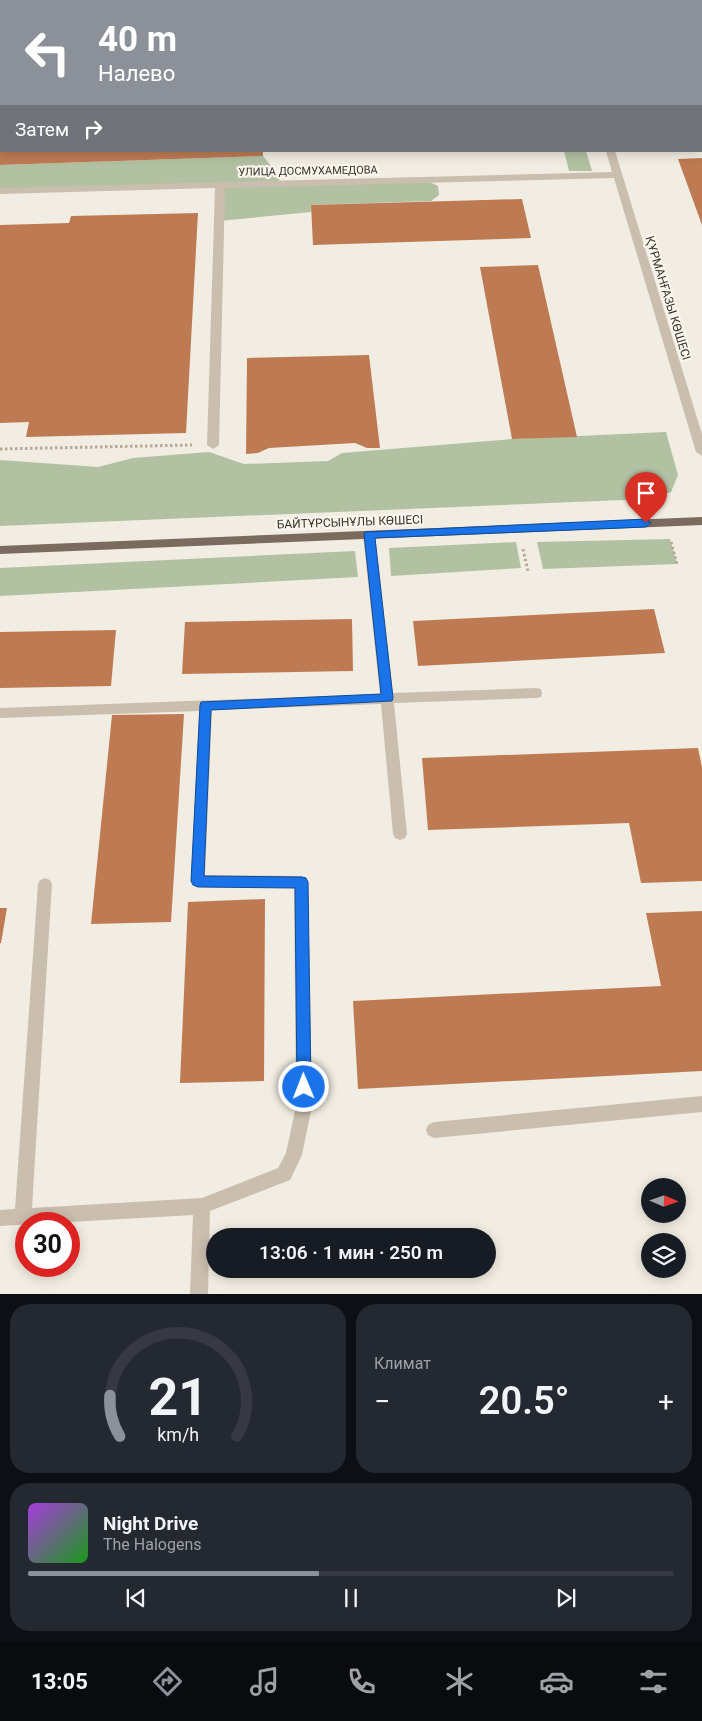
<!DOCTYPE html>
<html lang="ru">
<meta charset="utf-8">
<style>
body{margin:0;font-family:Roboto,sans-serif;background:#242831;color:#f1f3f6;height:100vh;display:flex;flex-direction:column;font-size:19px;white-space:nowrap}
*{box-sizing:border-box;margin:0}
p{font-size:16px;color:#9ea1a6}
.icon{flex:none;width:28px;height:28px;fill:none;stroke:currentColor;stroke-width:2;stroke-linecap:round;stroke-linejoin:round}
.map{position:relative;height:1294px;overflow:hidden}
.side{display:flex;flex-direction:column;gap:10px;padding:10px;background:#0d0f14;flex:1}
.side>*{flex:none}
.guide{position:absolute;left:0px;top:0px;width:702px;height:152px;box-shadow:0 2px 12px #0003;background:#8c9099;color:#fff;overflow:hidden}
.needle{width:32px;rotate:92deg}
.buttons{position:absolute;left:641px;top:1178px;display:grid;gap:10px}
.buttons a{display:grid;place-items:center;width:45px;height:45px;border-radius:50%;background:#171b24;box-shadow:0 2px 12px #0003;font-size:25px}
.speed{position:absolute;left:15px;top:1212px;display:flex;gap:10px;font-size:25px;font-weight:700;text-align:center}
.speed>*{display:grid;place-content:center;width:65px;height:65px;border-radius:50%;background:#171b24;box-shadow:0 2px 12px #0003;line-height:1}
.speed .limit{border:8px solid #d22;background:#fff;color:#111}
.pin{position:absolute;display:grid;place-items:center;width:42px;height:42px;color:#fff;margin:-51px -21px;border-radius:50% 50% 50% 0;rotate:-45deg;box-shadow:0 0 5px #0007}
.pin .icon{rotate:45deg}
.me{position:absolute;width:55px;margin:-28px;rotate:359deg;stroke-linejoin:round;filter:drop-shadow(0 0 4px #0008)}
.turn{display:flex;align-items:center;gap:18px;height:105px;padding:0 15px;font-size:22px}
.turn .icon{width:65px;height:65px;stroke-width:2.5}
.turn b{display:block;font-size:35px;line-height:42px}
.then{display:flex;align-items:center;height:48px;padding:0 15px;background:#0003;gap:10px;font-size:19px}
.big{font-size:38px;font-weight:600;line-height:1.1}
.side .widget{flex:1;display:flex;flex-direction:column;justify-content:center;gap:8px;min-width:0;padding:0 18px;border-radius:20px;background:#242831}
.side .dial{align-items:center;gap:0}
.dial svg{height:130px;overflow:visible;fill:none;stroke:#363941;stroke-width:7;stroke-linecap:round;text-anchor:middle}
.dial text{fill:#f1f3f6;stroke:none}
.song{display:flex;align-items:center;gap:15px}
.cover{width:60px;height:60px;border-radius:8px;background:linear-gradient(135deg,hsl(280 70% 55%),hsl(120 70% 35%))}
.played{height:5px;border-radius:2px;background:linear-gradient(90deg,#8c9099 45%,#363941 45%)}
.keys{display:flex;justify-content:space-around;direction:ltr}
.heat{display:flex;justify-content:space-between;align-items:center;font-size:28px;direction:ltr}
.side .tiles{flex:1;display:grid;gap:10px;grid-template-columns:1fr 1fr}
.widget:last-child{grid-column:span 2}
.trip{position:absolute;left:206px;top:1228px;width:290px;height:50px;border-radius:25px;background:#171b24;box-shadow:0 2px 12px #0003;font-weight:600;line-height:50px;text-align:center}
.tabs{display:flex;height:80px;justify-content:space-around;align-items:center;background:#090b0e;color:#9ea1a6}
.tabs .icon{width:35px;height:35px}
.tabs .selected{color:#8c9099}
.tabs b{font-size:22px;color:#f1f3f6}
.map>svg:first-child{display:block}
</style>
<div class="map">
<svg width="702" height="1294" viewBox="0 0 702 1294">
<rect width="100%" height="100%" fill="#f2ede2"/>
<g fill="#b2c1a2">
<polygon points="564,151 586,151 592,171 569,171"/>
<polygon points="263,156 280,177 279,182 425,180 438,186 439,195 431,201 311,205 311,212 219,221 220,185 0,191 0,165"/>
<polygon points="666,432 678,475 671,492 648,499 0,526 0,460 98,467 133,458 209,452 244,464 328,461 342,453 512,439"/>
<polygon points="670,539 677,564 543,569 537,542"/>
<polygon points="516,542 521,568 391,576 389,548"/>
<polygon points="355,551 358,577 0,596 0,568"/>
</g>
<g fill="#be7b53">
<polygon points="0,151 263,151 263,156 0,165"/>
<polygon points="702,158 702,225 678,159"/>
<polygon points="522,199 531,238 313,245 311,205"/>
<polygon points="198,213 186,433 26,437 29,422 0,423 0,225 69,223 71,216"/>
<polygon points="538,265 577,437 512,439 480,267"/>
<polygon points="369,355 380,448 367,448 355,443 269,448 258,453 246,454 247,358"/>
<polygon points="654,609 665,653 418,666 413,621"/>
<polygon points="352,619 353,671 182,674 185,622"/>
<polygon points="116,630 111,686 0,688 0,632"/>
<polygon points="184,714 171,922 91,924 112,715"/>
<polygon points="698,748 702,767 702,881 641,883 629,823 428,830 422,758"/>
<polygon points="265,899 264,1081 180,1083 188,902"/>
<polygon points="0,908 7,908 1,943 0,943"/>
<polygon points="702,911 702,1071 358,1089 353,1001 661,986 646,913"/>
</g>
<g fill="none" stroke-linecap="round" stroke-linejoin="round">
<g stroke="#b6a998" stroke-width="3" stroke-dasharray="2.5 2.5" stroke-linecap="butt">
<polyline points="0,449 192,445"/>
<polyline points="671,542 677,564"/>
<polyline points="523,549 528,571"/>
</g>
<g fill="#cabeae" fill-rule="evenodd">
<rect x="223" y="0" width="8" height="1"/>
<rect x="251" y="0" width="8" height="1"/>
<polygon points="560,0 568,0 569,1 561,1"/>
<polygon points="606,151 615,151 702,434 702,456 696,452 614,178 225,188 219,445 213,449 207,445 215,188 0,194 0,188 612,172"/>
<polygon points="369,531 375,535 393,693 536,688 541,689 542,693 541,697 536,698 394,703 407,834 405,838 400,840 395,838 393,834 381,704 212,710 205,875 301,876 306,878 308,882 312,1106 302,1155 290,1180 210,1211 208,1294 190,1294 193,1215 0,1226 0,1210 15,1209 38,884 40,880 45,878 50,880 52,884 32,1208 202,1198 278,1168 286,1153 296,1106 294,888 198,887 193,885 191,881 199,711 0,718 0,708 380,694 363,535"/>
<polygon points="702,1096 702,1112 434,1138 428,1135 426,1130 428,1125 434,1122"/>
</g>
<polygon fill="#7a6b5e" fill-rule="evenodd" points="702,517 702,525 0,554 0,546"/>
</g>
<polygon fill="#1a73e8" stroke="#114b97" points="646,519 651,523 646,527 375,538 393,698 392,701 211,710 204,876 302,877 306,878 308,882 311,1087 309,1092 304,1094 299,1092 297,1087 295,888 198,887 193,885 191,881 200,705 201,702 381,694 364,534 365,532"/>
<g text-anchor="middle" dominant-baseline="central" stroke-width="4.5" stroke-linejoin="round" paint-order="stroke">
<g font-size="11" fill="#39322c" stroke="#faf6ee">
<text transform="translate(308 171) rotate(-1)">УЛИЦА ДОСМУХАМЕДОВА</text>
</g>
<g font-size="12" fill="#39322c" stroke="#faf6ee">
<text transform="translate(668 298) rotate(73)">ҚҰРМАНҒАЗЫ КӨШЕСІ</text>
<text transform="translate(350 522) rotate(-2)">БАЙТҰРСЫНҰЛЫ КӨШЕСІ</text>
</g>
</g>
</svg>
<div class="buttons">
<a><svg class="needle" viewBox="-14 -14 28 28"><path d="M0-13l5 13h-10z" fill="#e53935"/><path d="M0 13l5-13h-10z" fill="#9ea1a6"/></svg></a>
<a><svg class="icon" aria-label="layers" viewBox="0 0 24 24"><path d="M12 4l9 5-9 5-9-5zM3 14l9 5 9-5"/></svg></a>
</div>
<div class="speed"><div class="limit">30</div></div>
<div class="pin" style="left:646px;top:523px;background:#d93025"><svg class="icon" aria-label="arrive" viewBox="0 0 24 24"><path d="M6 21V4h12l-3 4 3 4H6"/></svg></div>
<svg class="me" style="left:304px;top:1087px" viewBox="-20 -20 40 40"><circle r="17" fill="#1a73e8" stroke="#fff" stroke-width="3"/><path d="M0-11L8 9 0 5-8 9z" fill="#fff"/></svg>
<div class="trip">13:06 · 1 мин · 250 m</div>
<div class="guide">
<div class="turn"><svg class="icon" aria-label="left" viewBox="0 0 24 24"><path d="M17 20v-9H6M10 6l-5 5 5 5"/></svg><div><b>40 m</b>Налево</div></div>
<div class="then">Затем<svg class="icon" aria-label="right" viewBox="0 0 24 24"><path d="M7 20v-9h11M14 6l5 5-5 5"/></svg></div>
</div>
</div>
<section class="side">
<div class="tiles">
<div class="widget dial"><svg viewBox="0 0 100 80">
<path d="M14 69A42 42 0 1 1 86 69"/>
<path d="M14 69A42 42 0 0 1 8 44" stroke="#8c9099"/>
<text x="50" y="56" font-size="32" font-weight="700">21</text>
<text x="50" y="72" font-size="11">km/h</text>
</svg></div>
<div class="widget"><p>Климат</p>
<div class="heat"><a>−</a><b class="big">20.5°</b><a>+</a></div>
</div>
<div class="widget">
<div class="song"><i class="cover"></i><div><b>Night Drive</b><p>The Halogens</p></div></div>
<div class="played"></div>
<div class="keys"><svg class="icon" aria-label="previous" viewBox="0 0 24 24"><path d="M18 5L8 12l10 7zM5 5v14"/></svg><svg class="icon" aria-label="pause" viewBox="0 0 24 24"><path d="M8 5v14M16 5v14"/></svg><svg class="icon" aria-label="next" viewBox="0 0 24 24"><path d="M6 5l10 7-10 7zM19 5v14"/></svg></div>
</div>
</div>
</section>
<nav class="tabs">
<b>13:05</b>
<svg class="icon selected" aria-label="directions" viewBox="0 0 24 24"><path d="M12 3l9 9-9 9-9-9zM9 14v-3h6M13 9l2 2-2 2"/></svg>
<svg class="icon" aria-label="music" viewBox="0 0 24 24"><path d="M9 18V5l10-2v13"/><circle cx="6" cy="18" r="3"/><circle cx="16" cy="16" r="3"/></svg>
<svg class="icon" aria-label="phone" viewBox="0 0 24 24"><path d="M5 4h4l2 5-3 2q2 4 5 5l2-3 5 2v4C11 20 4 13 5 4z"/></svg>
<svg class="icon" aria-label="climate" viewBox="0 0 24 24"><path d="M12 3v18M4 7l16 10M4 17L20 7"/></svg>
<svg class="icon" aria-label="car" viewBox="0 0 24 24"><path d="M5 17H2v-5l4-1 3-4h7l3 4 3 1v5h-3M9 17h6M6 11h13"/><circle cx="7" cy="17" r="2"/><circle cx="17" cy="17" r="2"/></svg>
<svg class="icon" aria-label="filters" viewBox="0 0 24 24"><path d="M4 7h16M4 17h16"/><circle cx="9" cy="7" r="2"/><circle cx="15" cy="17" r="2"/></svg>
</nav>
